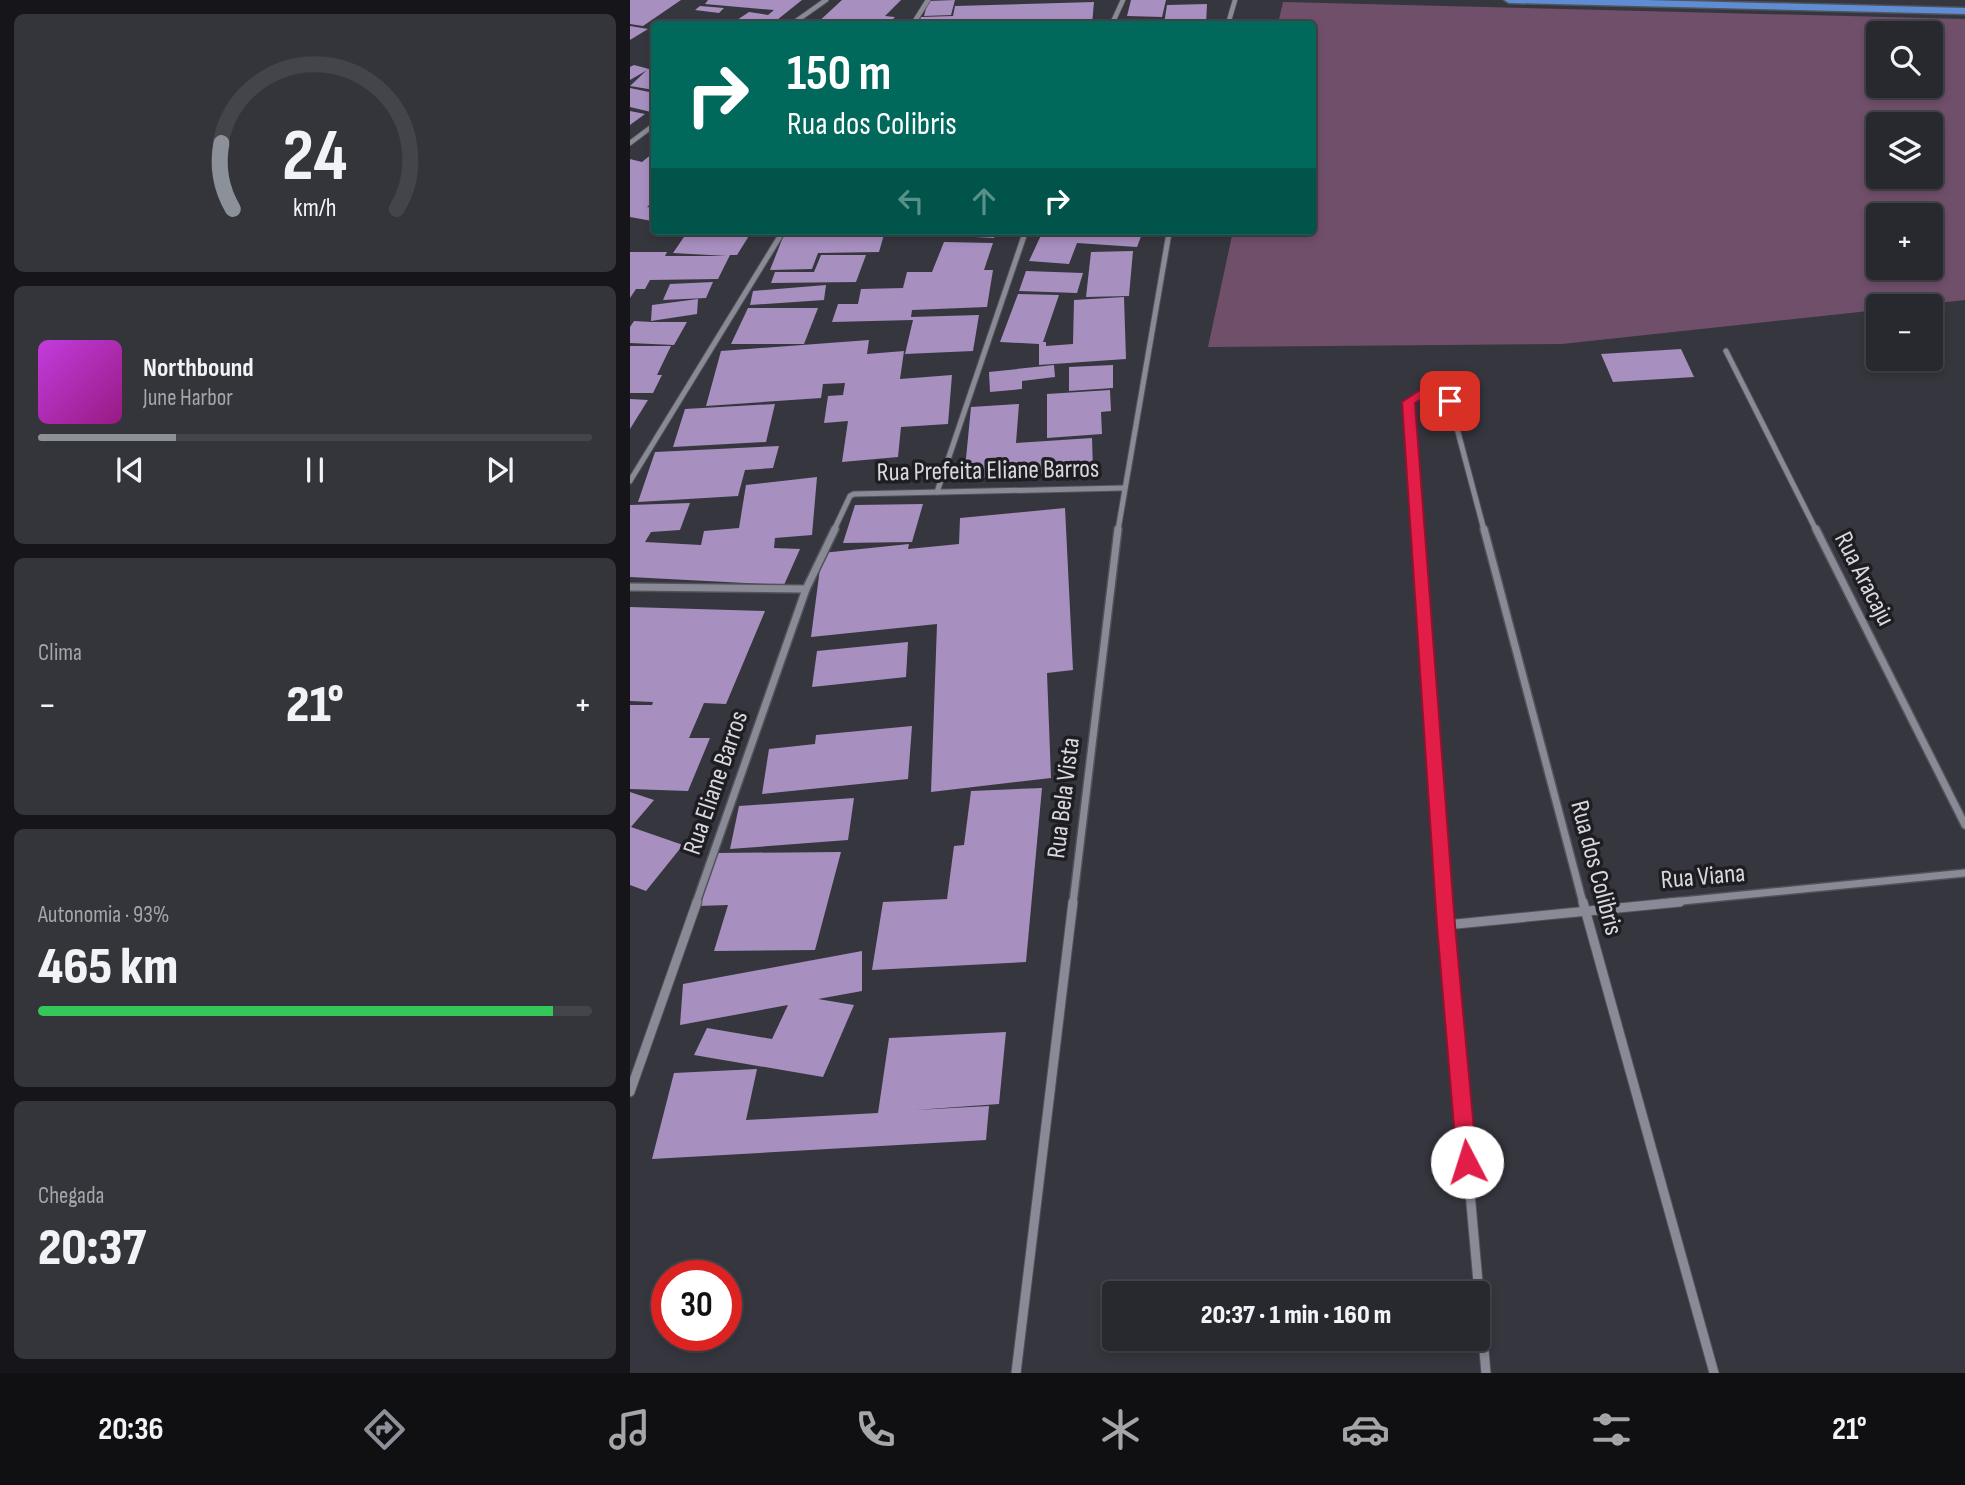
<!DOCTYPE html>
<html lang="pt">
<meta charset="utf-8">
<style>
body{margin:0;font-family:"Sofia Sans Condensed",sans-serif;background:#34343b;color:#f1f3f6;height:100vh;display:flex;flex-direction:column;font-size:26px;white-space:nowrap}
*{box-sizing:border-box;margin:0}
p{font-size:23px;color:#a5a6aa}
.icon{flex:none;width:38px;height:38px;fill:none;stroke:currentColor;stroke-width:2;stroke-linecap:round;stroke-linejoin:round}
.map{position:relative;flex:1;overflow:hidden}
.side{display:flex;flex-direction:column;gap:14px;padding:14px;background:#16161a;width:630px}
.side>*{flex:none}
.guide{position:absolute;left:21px;top:21px;width:665px;height:214px;border-radius:7px;box-shadow:0 4px 10px #0003,0 0 0 2px #44444b;background:#00695c;color:#fff;overflow:hidden}
.tools{position:absolute;left:1236px;top:21px;display:grid;gap:14px}
.tools a{display:grid;place-items:center;width:77px;height:77px;border-radius:7px;background:#28282f;box-shadow:0 4px 10px #0003,0 0 0 2px #44444b;font-size:35px}
.speed{position:absolute;left:21px;top:1260px;display:flex;gap:14px;font-size:35px;font-weight:700;text-align:center}
.speed>*{display:grid;place-content:center;width:91px;height:91px;border-radius:50%;background:#28282f;box-shadow:0 4px 10px #0003,0 0 0 2px #44444b;line-height:1}
.speed .limit{border:10px solid #d22;background:#fff;color:#111}
.pin{position:absolute;display:grid;place-items:center;width:60px;height:60px;color:#fff;margin:-30px;border-radius:14px;box-shadow:0 4px 10px #0006}
.me{position:absolute;width:77px;margin:-38px;rotate:355deg;stroke-linejoin:round;filter:drop-shadow(0 0 5px #0008)}
.turn{display:flex;align-items:center;gap:24px;height:147px;padding:0 21px;font-size:32px}
.turn .icon{width:91px;height:91px;stroke-width:2.5}
.turn b{display:block;font-size:49px;line-height:60px}
.lanes{display:flex;align-items:center;height:66px;padding:0 21px;background:#0003;justify-content:center;gap:35px;direction:ltr}
.lanes .off{opacity:.35}
.big{font-size:52px;font-weight:800;line-height:1.1}
.side .widget{flex:1;display:flex;flex-direction:column;justify-content:center;gap:10px;min-width:0;padding:0 24px;border-radius:10px;background:#34343b}
.side .dial{align-items:center;gap:0}
.dial svg{height:182px;overflow:visible;fill:none;stroke:#44444b;stroke-width:7;stroke-linecap:round;text-anchor:middle}
.dial text{fill:#f1f3f6;stroke:none}
.song{display:flex;align-items:center;gap:21px}
.cover{width:84px;height:84px;border-radius:10px;background:linear-gradient(135deg,hsl(290 70% 55%),hsl(310 70% 35%))}
.played{height:7px;border-radius:4px;background:linear-gradient(90deg,#8c9099 25%,#44444b 25%)}
.keys{display:flex;justify-content:space-around;direction:ltr}
.heat{display:flex;justify-content:space-between;align-items:center;font-size:38px;direction:ltr}
.charge{height:10px;border-radius:5px;background:linear-gradient(90deg,#34c759 93%,#44444b 0)}
.trip{position:absolute;left:472px;top:1281px;width:388px;height:70px;border-radius:7px;background:#28282f;box-shadow:0 4px 10px #0003,0 0 0 2px #44444b;font-weight:800;line-height:70px;text-align:center}
.tabs{display:flex;height:112px;justify-content:space-around;align-items:center;background:#101013;color:#a5a6aa}
.tabs .icon{width:49px;height:49px}
.tabs .selected{color:#8c9099}
.tabs b{font-size:32px;color:#f1f3f6}
main{display:flex;flex:1;min-height:0}
.map>svg:first-child{display:block}
</style>
<main>
<section class="side">
<div class="widget dial"><svg viewBox="0 0 100 80">
<path d="M14 69A42 42 0 1 1 86 69"/>
<path d="M14 69A42 42 0 0 1 9 40" stroke="#8c9099"/>
<text x="50" y="56" font-size="32" font-weight="700">24</text>
<text x="50" y="72" font-size="11">km/h</text>
</svg></div>
<div class="widget">
<div class="song"><i class="cover"></i><div><b>Northbound</b><p>June Harbor</p></div></div>
<div class="played"></div>
<div class="keys"><svg class="icon" aria-label="previous" viewBox="0 0 24 24"><path d="M18 5L8 12l10 7zM5 5v14"/></svg><svg class="icon" aria-label="pause" viewBox="0 0 24 24"><path d="M8 5v14M16 5v14"/></svg><svg class="icon" aria-label="next" viewBox="0 0 24 24"><path d="M6 5l10 7-10 7zM19 5v14"/></svg></div>
</div>
<div class="widget"><p>Clima</p>
<div class="heat"><a>−</a><b class="big">21°</b><a>+</a></div>
</div>
<div class="widget"><p>Autonomia · 93%</p><b class="big">465 km</b><div class="charge"></div></div>
<div class="widget"><p>Chegada</p><b class="big">20:37</b></div>
</section>
<div class="map">
<svg width="1335" height="1373" viewBox="0 0 1335 1373">
<rect width="100%" height="100%" fill="#36363f"/>
<path fill="#704f6a" fill-rule="evenodd" d="M653,2l682,17v281l-55,6h-32v4l-316,34 -354,3 25,-116h79v-207h-34zM1248,33h52v53h-52zM1248,124h52v53h-52zM1248,215h52v53h-52z"/>
<g fill="#a78fbf">
<polygon points="0,0 51,0 13,26 0,24"/>
<polygon points="78,0 172,0 142,24 101,24 119,12 138,15 144,10 75,4"/>
<polygon points="212,0 271,0 255,16 265,17 258,24 186,24"/>
<polygon points="325,0 321,15 294,16 298,1"/>
<polygon points="501,0 536,0 532,17 497,16"/>
<polygon points="464,2 462,24 289,24 291,17 323,16 325,6"/>
<polygon points="577,4 576,24 534,24 537,5"/>
<polygon points="70,6 94,8 89,13 65,10"/>
<polygon points="0,26 18,29 0,40"/>
<polygon points="4,65 19,69 0,80 0,67"/>
<polygon points="18,69 24,71 24,90 0,86"/>
<polygon points="0,88 24,93 24,109 21,112 0,107"/>
<polygon points="0,111 15,114 0,125"/>
<polygon points="23,153 24,201 17,207 24,208 22,221 0,217 0,159 12,162"/>
<polygon points="58,231 122,231 107,255 100,255 88,279 20,280 15,289 6,289 0,298 0,252 37,252 35,256 97,256 43,253"/>
<polygon points="166,231 255,231 249,252 188,253 182,269 140,270 155,232"/>
<polygon points="310,231 367,231 364,238 308,235"/>
<polygon points="413,231 513,231 507,247 447,243 439,264 399,261"/>
<polygon points="314,242 363,243 354,270 363,270 357,307 282,310 281,317 349,315 343,351 275,354 283,320 202,322 208,304 228,304 231,289 273,288 277,272 302,272"/>
<polygon points="503,251 499,296 456,297 461,252"/>
<polygon points="191,255 236,255 226,282 141,283 145,272 184,272"/>
<polygon points="396,271 453,273 447,293 389,291"/>
<polygon points="83,282 76,298 33,300 40,284"/>
<polygon points="196,285 194,300 120,305 123,291"/>
<polygon points="388,294 429,295 413,342 416,342 416,346 443,344 444,300 494,297 496,359 409,365 409,344 370,342"/>
<polygon points="68,299 67,314 21,321 22,305"/>
<polygon points="118,308 188,308 174,344 101,344"/>
<polygon points="4,321 22,322 57,322 44,345 0,343 0,327"/>
<polygon points="239,340 237,354 274,351 270,379 322,375 318,424 271,427 268,457 212,462 218,421 194,423 198,396 213,395 215,383 193,384 191,398 76,406 91,351"/>
<polygon points="0,346 41,346 27,375 32,375 23,393 0,393"/>
<polygon points="1051,349 1064,377 983,382 971,354"/>
<polygon points="424,365 425,377 392,381 392,389 360,392 359,372"/>
<polygon points="483,365 483,388 439,391 439,367"/>
<polygon points="480,390 481,411 471,412 472,434 417,438 417,394"/>
<polygon points="0,399 18,400 0,429"/>
<polygon points="145,404 136,442 43,447 55,409"/>
<polygon points="389,404 386,443 462,438 463,470 334,479 341,407"/>
<polygon points="149,446 143,468 115,470 108,496 8,502 25,452"/>
<polygon points="187,477 182,535 145,538 144,548 170,549 154,585 0,577 0,505 60,503 50,530 21,532 15,542 71,545 74,531 109,528 116,485"/>
<polygon points="293,504 282,542 213,543 225,505"/>
<polygon points="435,508 443,670 417,673 421,778 301,792 307,624 181,637 192,553 279,544 278,549 329,544 330,518"/>
<polygon points="0,607 135,611 96,704 74,703 59,738 80,738 58,791 0,789 0,705 22,705 23,702 0,701"/>
<polygon points="278,642 276,677 182,687 187,651"/>
<polygon points="282,726 278,779 132,794 139,749 185,744 186,735"/>
<polygon points="412,788 396,962 242,970 253,902 317,899 324,846 334,845 341,791"/>
<polygon points="0,792 24,800 1,827 53,845 16,891 0,885"/>
<polygon points="224,798 218,840 100,849 109,806"/>
<polygon points="211,852 185,950 84,951 98,905 68,906 86,853"/>
<polygon points="232,951 232,991 188,999 224,1005 193,1077 64,1055 77,1028 142,1039 158,1005 50,1025 53,984"/>
<polygon points="376,1032 369,1104 285,1110 359,1106 356,1140 22,1159 44,1073 127,1069 116,1120 248,1113 259,1038"/>
</g>
<g fill="none" stroke-linecap="round" stroke-linejoin="round">
<defs>
<g id="minor-far3">
<polyline points="162,24 196,0"/>
<polyline points="283,24 298,0"/>
<polyline points="482,24 493,0"/>
<polyline points="598,24 605,0"/>
<polyline points="0,143 24,125"/>
<polyline points="151,235 153,231"/>
<polyline points="395,235 396,231"/>
<polyline points="538,235 539,231"/>
</g>
<g id="minor-far2">
<polyline points="1096,351 1186,530"/>
<polyline points="0,481 152,233"/>
<polyline points="307,492 395,233"/>
<polyline points="204,530 220,496 224,494 493,488"/>
<polyline points="488,530 539,233"/>
<path d="M787,530l-9,-128c14,-12 27,-10 42,0l34,128"/>
</g>
<g id="minor-far1">
<polyline points="787,529 814,903"/>
<polyline points="854,529 953,903"/>
<polyline points="1186,529 1335,825"/>
<polyline points="0,587 176,589"/>
<polyline points="66,903 176,589 205,529"/>
<polyline points="443,903 488,529"/>
<polyline points="1032,903 1335,873"/>
</g>
<g id="minor">
<polyline points="814,902 849,1293"/>
<polyline points="953,902 1084,1373"/>
<polyline points="816,925 1050,902"/>
<polyline points="0,1092 67,902"/>
<polyline points="849,1294 856,1373"/>
<polyline points="386,1373 443,902"/>
</g>
<polygon id="trunk" points="874,0 1015,0 1335,8 1335,14 879,3"/>
</defs>
<use href="#minor-far3" stroke="#51525a" stroke-width="6"/>
<use href="#minor-far2" stroke="#51525a" stroke-width="7"/>
<use href="#minor-far1" stroke="#51525a" stroke-width="10"/>
<use href="#minor" stroke="#51525a" stroke-width="11"/>
<use href="#trunk" stroke="#51525a" stroke-width="3"/>
<use href="#minor-far3" stroke="#898a95" stroke-width="4.5"/>
<use href="#minor-far2" stroke="#898a95" stroke-width="5"/>
<use href="#minor-far1" stroke="#898a95" stroke-width="7"/>
<use href="#minor" stroke="#898a95" stroke-width="9"/>
<use href="#trunk" fill="#5e8dd4" fill-rule="evenodd"/>
</g>
<polygon fill="#e11d48" stroke="#92132f" stroke-width="2" points="793,388 817,392 826,401 820,406 808,399 795,397 785,403 825,925 847,1162 844,1169 837,1172 830,1169 827,1162 807,925 772,402"/>
<g text-anchor="middle" dominant-baseline="central" stroke-width="7" stroke-linejoin="round" paint-order="stroke">
<g font-size="26" fill="#d8d9df" stroke="#1e1e22">
<text transform="translate(358 471) rotate(-1)">Rua Prefeita Eliane Barros</text>
<text transform="translate(1234 579) rotate(63)">Rua Aracaju</text>
<text transform="translate(86 783) rotate(-71)">Rua Eliane Barros</text>
<text transform="translate(434 798) rotate(-83)">Rua Bela Vista</text>
<text transform="translate(966 868) rotate(75)">Rua dos Colibris</text>
<text transform="translate(1073 877) rotate(-5)">Rua Viana</text>
</g>
</g>
</svg>
<div class="tools">
<a><svg class="icon" aria-label="search" viewBox="0 0 24 24"><circle cx="10" cy="10" r="6"/><path d="M15 15l6 6"/></svg></a>
<a><svg class="icon" aria-label="layers" viewBox="0 0 24 24"><path d="M12 4l9 5-9 5-9-5zM3 14l9 5 9-5"/></svg></a>
<a>+</a>
<a>−</a>
</div>
<div class="speed"><div class="limit">30</div></div>
<div class="pin" style="left:820px;top:401px;background:#d93025"><svg class="icon" aria-label="arrive" viewBox="0 0 24 24"><path d="M6 21V4h12l-3 4 3 4H6"/></svg></div>
<svg class="me" style="left:837px;top:1162px" viewBox="-20 -20 40 40"><circle r="19" fill="#fff"/><path d="M0-13L10 11 0 6-10 11z" fill="#e11d48"/></svg>
<div class="trip">20:37 · 1 min · 160 m</div>
<div class="guide">
<div class="turn"><svg class="icon" aria-label="right" viewBox="0 0 24 24"><path d="M7 20v-9h11M14 6l5 5-5 5"/></svg><div><b>150 m</b>Rua dos Colibris</div></div>
<div class="lanes"><svg class="icon off" aria-label="left" viewBox="0 0 24 24"><path d="M17 20v-9H6M10 6l-5 5 5 5"/></svg><svg class="icon off" aria-label="ahead" viewBox="0 0 24 24"><path d="M12 20V5M6 11l6-6 6 6"/></svg><svg class="icon" aria-label="right" viewBox="0 0 24 24"><path d="M7 20v-9h11M14 6l5 5-5 5"/></svg></div>
</div>
</div>
</main>
<nav class="tabs">
<b>20:36</b>
<svg class="icon selected" aria-label="directions" viewBox="0 0 24 24"><path d="M12 3l9 9-9 9-9-9zM9 14v-3h6M13 9l2 2-2 2"/></svg>
<svg class="icon" aria-label="music" viewBox="0 0 24 24"><path d="M9 18V5l10-2v13"/><circle cx="6" cy="18" r="3"/><circle cx="16" cy="16" r="3"/></svg>
<svg class="icon" aria-label="phone" viewBox="0 0 24 24"><path d="M5 4h4l2 5-3 2q2 4 5 5l2-3 5 2v4C11 20 4 13 5 4z"/></svg>
<svg class="icon" aria-label="climate" viewBox="0 0 24 24"><path d="M12 3v18M4 7l16 10M4 17L20 7"/></svg>
<svg class="icon" aria-label="car" viewBox="0 0 24 24"><path d="M5 17H2v-5l4-1 3-4h7l3 4 3 1v5h-3M9 17h6M6 11h13"/><circle cx="7" cy="17" r="2"/><circle cx="17" cy="17" r="2"/></svg>
<svg class="icon" aria-label="filters" viewBox="0 0 24 24"><path d="M4 7h16M4 17h16"/><circle cx="9" cy="7" r="2"/><circle cx="15" cy="17" r="2"/></svg>
<b>21°</b>
</nav>
